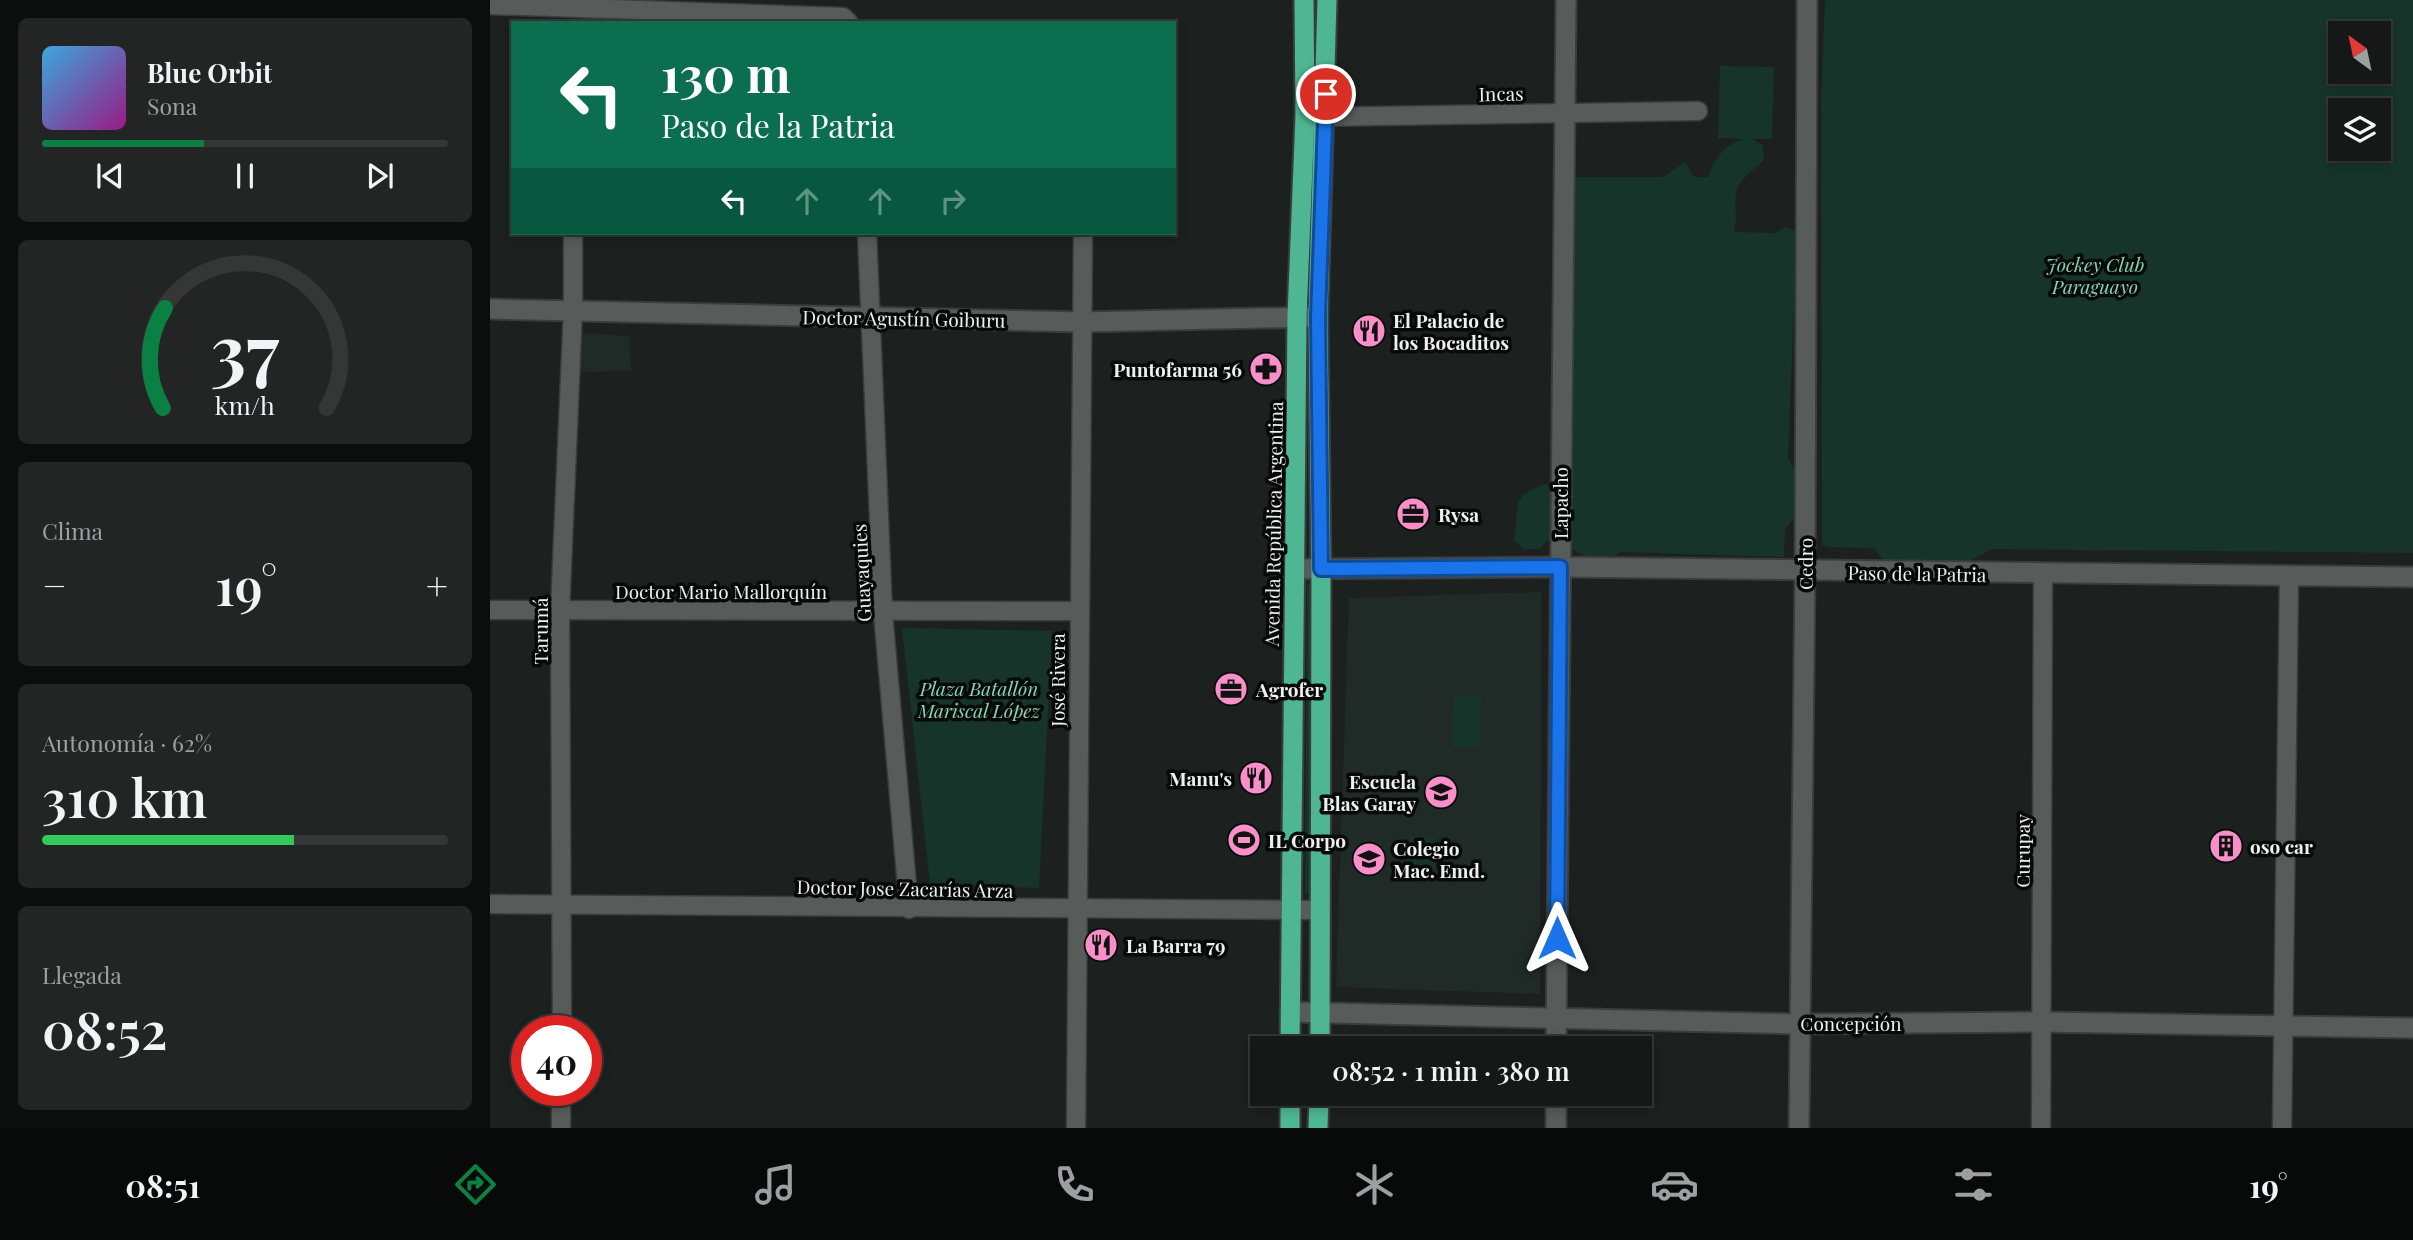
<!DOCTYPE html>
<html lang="es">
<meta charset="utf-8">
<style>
body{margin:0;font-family:"Playfair Display",serif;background:#222524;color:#f1f3f6;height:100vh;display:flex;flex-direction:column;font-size:26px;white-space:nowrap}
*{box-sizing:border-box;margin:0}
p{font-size:23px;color:#9da0a1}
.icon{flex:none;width:38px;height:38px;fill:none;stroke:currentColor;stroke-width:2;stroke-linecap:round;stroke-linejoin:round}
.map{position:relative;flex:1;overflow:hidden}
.details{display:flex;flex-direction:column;gap:18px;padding:18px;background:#0c0d0d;width:490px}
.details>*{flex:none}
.top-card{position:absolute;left:21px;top:21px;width:665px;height:214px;border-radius:0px;box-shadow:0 4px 10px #0003,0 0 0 2px #343736;background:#0b6e4f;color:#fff;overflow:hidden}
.needle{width:46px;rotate:327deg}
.buttons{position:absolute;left:1838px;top:21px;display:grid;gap:14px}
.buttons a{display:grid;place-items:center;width:63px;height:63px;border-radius:0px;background:#151817;box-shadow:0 4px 10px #0003,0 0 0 2px #343736;font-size:35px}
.speed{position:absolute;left:21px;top:1015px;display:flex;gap:14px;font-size:35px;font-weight:700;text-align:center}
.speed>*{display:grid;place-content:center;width:91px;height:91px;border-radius:50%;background:#151817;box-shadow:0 4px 10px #0003,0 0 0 2px #343736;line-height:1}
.speed .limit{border:10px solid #d22;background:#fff;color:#111}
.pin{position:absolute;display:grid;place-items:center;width:60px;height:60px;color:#fff;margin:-30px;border:4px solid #fff;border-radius:50%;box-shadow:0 2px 7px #0007}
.me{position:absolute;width:77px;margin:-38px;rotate:0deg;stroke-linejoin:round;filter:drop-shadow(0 0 5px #0008)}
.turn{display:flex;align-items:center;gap:24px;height:147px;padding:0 35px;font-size:32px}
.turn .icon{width:91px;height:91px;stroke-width:2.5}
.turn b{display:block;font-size:49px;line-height:60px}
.lanes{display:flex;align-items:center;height:66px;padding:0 35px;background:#0003;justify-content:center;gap:35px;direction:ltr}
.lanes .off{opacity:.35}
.big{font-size:52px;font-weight:600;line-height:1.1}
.details .widget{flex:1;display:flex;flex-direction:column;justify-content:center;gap:10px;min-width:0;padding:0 24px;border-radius:10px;background:#222524}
.details .dial{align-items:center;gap:0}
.dial svg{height:182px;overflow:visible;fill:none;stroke:#343736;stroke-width:7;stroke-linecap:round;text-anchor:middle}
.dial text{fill:#f1f3f6;stroke:none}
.song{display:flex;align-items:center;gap:21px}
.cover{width:84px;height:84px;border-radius:10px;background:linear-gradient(135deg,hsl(200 70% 55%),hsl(310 70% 35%))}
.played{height:7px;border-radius:4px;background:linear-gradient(90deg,#0b8043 40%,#343736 40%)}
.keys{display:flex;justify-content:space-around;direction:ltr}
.heat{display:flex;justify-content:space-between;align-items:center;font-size:38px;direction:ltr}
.charge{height:10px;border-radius:5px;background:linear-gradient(90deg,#34c759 62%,#343736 0)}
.trip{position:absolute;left:760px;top:1036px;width:402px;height:70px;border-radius:0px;background:#151817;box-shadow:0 4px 10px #0003,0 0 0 2px #343736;font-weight:600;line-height:70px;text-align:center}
.tabs{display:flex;height:112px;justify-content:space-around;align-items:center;background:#080a09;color:#9da0a1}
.tabs .icon{width:49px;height:49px}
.tabs .current{color:#0b8043}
.tabs b{font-size:32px;color:#f1f3f6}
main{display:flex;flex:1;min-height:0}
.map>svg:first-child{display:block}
</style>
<main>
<section class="details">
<div class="widget">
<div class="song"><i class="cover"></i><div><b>Blue Orbit</b><p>Sona</p></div></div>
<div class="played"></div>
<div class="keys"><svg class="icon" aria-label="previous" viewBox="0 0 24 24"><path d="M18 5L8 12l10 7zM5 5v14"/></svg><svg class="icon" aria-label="pause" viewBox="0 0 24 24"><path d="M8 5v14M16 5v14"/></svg><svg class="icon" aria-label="next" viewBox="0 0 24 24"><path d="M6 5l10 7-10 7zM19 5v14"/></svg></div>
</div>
<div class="widget dial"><svg viewBox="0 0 100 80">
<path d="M14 69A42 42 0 1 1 86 69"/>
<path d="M14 69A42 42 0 0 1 15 25" stroke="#0b8043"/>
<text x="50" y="56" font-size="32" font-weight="700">37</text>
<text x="50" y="72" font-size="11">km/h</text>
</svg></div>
<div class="widget"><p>Clima</p>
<div class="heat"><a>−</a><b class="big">19°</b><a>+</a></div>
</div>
<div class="widget"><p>Autonomía · 62%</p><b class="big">310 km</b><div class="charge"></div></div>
<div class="widget"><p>Llegada</p><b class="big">08:52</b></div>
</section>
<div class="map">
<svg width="1923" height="1128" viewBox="0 0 1923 1128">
<rect width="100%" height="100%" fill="#1c201f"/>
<g fill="#202b27">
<polygon points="87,333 139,336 141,371 87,372"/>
<polygon points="1051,592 1050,994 846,987 859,598"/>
</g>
<g fill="#163429" fill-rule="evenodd">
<path d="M1335,0h588v553l-421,-4 -30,16 -69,8 -19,-25 -47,-1 -5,-3 -1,-446zM1850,33h38v39h-38zM1850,110h38v39h-38z"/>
<path d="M1230,66l54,1 -2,72h-20l11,6 1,15c-7,7 -19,15 -24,23 -9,14 -1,34 -6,49l42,1 9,-6 12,5 -9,226 15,25 -6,31 -12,16 -1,27 -164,-5c-9,8 -18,9 -30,6 -4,-2 -12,-4 -15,-7 -18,-16 -6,-96 -3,-119l-4,-255h95l22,-15 9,15h14c7,-19 16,-32 36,-38l-26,-1z"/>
<path d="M1055,484l9,3 1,46 -16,16h-15l-10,-10c7,-36 -6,-41 31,-55z"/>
<polygon points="821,583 820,893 818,895 815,894 817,585"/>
<polygon points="412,628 562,631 549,888 440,884"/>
<polygon points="964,694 992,696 989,747 961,746"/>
<polygon points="919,835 945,836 944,875 919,875"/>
</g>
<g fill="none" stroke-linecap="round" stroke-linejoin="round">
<defs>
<g id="minor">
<polyline points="0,5 353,17 359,23"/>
<polyline points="822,117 1208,111"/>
<polyline points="377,233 393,613 419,909"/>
<polyline points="0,610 588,611"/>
<polyline points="0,904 829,910"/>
<polyline points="72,1031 70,611 83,309 83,233"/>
<polyline points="71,1128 71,1090"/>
<polyline points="586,1128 593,233"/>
<polyline points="1551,1128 1553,574"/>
<polyline points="1792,1128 1799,576"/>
</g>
<g id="tertiary">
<polyline points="0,309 593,322 821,317"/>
<polyline points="805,569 1070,567 1923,577"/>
<polyline points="800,1012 1309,1024 1553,1022 1923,1028"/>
<polyline points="1066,1048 1076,0"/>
<polyline points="1066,1128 1066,1094"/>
<polyline points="1309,1128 1315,572 1317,0"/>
</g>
<g id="trunk">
<polyline points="800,1048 807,316 815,116 814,0"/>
<polyline points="830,1048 831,569 828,317 837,0"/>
<polyline points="800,1094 800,1128"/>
<polyline points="828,1128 829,1094"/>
</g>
</defs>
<use href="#minor" stroke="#3a3d3c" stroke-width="21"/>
<use href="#tertiary" stroke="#3a3d3c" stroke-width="23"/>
<use href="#trunk" stroke="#3a3d3c" stroke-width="23"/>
<use href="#minor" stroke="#575c5a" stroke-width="18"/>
<use href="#tertiary" stroke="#575c5a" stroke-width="19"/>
<use href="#trunk" stroke="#4eb693" stroke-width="19"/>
</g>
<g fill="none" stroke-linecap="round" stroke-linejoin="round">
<defs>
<polyline id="route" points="836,94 828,317 831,569 1070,567 1067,938"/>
</defs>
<use href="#route" stroke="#114b97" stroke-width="18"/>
<use href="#route" stroke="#1a73e8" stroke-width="12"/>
</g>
<defs>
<symbol id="restaurant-disc" viewBox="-11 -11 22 22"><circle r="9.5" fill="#f98fc8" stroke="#080a09"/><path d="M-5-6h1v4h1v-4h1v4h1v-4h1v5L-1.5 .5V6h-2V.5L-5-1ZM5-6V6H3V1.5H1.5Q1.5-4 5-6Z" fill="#111"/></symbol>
<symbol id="pharmacy-disc" viewBox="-11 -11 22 22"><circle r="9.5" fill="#f98fc8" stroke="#080a09"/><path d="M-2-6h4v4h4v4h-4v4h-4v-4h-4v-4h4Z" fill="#111"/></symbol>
<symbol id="office-disc" viewBox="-11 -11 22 22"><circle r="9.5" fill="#f98fc8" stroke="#080a09"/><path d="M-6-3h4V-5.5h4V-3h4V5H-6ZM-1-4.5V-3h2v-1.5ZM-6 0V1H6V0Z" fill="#111"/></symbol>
<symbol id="school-disc" viewBox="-11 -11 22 22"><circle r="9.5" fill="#f98fc8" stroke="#080a09"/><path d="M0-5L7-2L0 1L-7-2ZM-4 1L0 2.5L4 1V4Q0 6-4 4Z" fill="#111"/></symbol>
<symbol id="stadium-disc" viewBox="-11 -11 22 22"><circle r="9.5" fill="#f98fc8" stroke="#080a09"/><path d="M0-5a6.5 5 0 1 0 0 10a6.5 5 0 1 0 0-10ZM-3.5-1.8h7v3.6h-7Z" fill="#111"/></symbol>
<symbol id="building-disc" viewBox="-11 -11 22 22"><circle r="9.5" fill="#f98fc8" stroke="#080a09"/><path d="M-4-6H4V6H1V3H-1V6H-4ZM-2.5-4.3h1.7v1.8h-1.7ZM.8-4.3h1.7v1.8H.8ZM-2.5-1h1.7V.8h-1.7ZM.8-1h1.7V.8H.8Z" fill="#111"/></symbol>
</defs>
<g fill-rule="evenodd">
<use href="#restaurant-disc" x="860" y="312" width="38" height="38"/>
<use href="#pharmacy-disc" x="757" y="350" width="38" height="38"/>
<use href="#office-disc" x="904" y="495" width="38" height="38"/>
<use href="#office-disc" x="722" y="670" width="38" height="38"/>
<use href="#restaurant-disc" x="747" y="759" width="38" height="38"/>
<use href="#school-disc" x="932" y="773" width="38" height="38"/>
<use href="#stadium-disc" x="735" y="821" width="38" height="38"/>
<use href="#building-disc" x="1717" y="827" width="38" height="38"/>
<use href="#school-disc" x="860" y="840" width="38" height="38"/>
<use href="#restaurant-disc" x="592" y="926" width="38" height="38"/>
</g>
<g text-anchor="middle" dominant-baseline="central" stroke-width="7" stroke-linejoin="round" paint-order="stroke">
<g font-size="19" fill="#edf0ef" stroke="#080a09">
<text transform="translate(1011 93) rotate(-1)">Incas</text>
<text transform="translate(414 318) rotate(1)">Doctor Agustín Goiburu</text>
<text transform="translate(1070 503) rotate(-90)">Lapacho</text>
<text transform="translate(783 524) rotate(-89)">Avenida República Argentina</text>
<text transform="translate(1315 564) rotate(-90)">Cedro</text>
<text transform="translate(371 573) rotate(-93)">Guayaquies</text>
<text transform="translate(1427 573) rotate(1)">Paso de la Patria</text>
<text x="231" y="591">Doctor Mario Mallorquín</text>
<text transform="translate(50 631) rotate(-90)">Tarumá</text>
<text transform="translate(567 680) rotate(-90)">José Rivera</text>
<text transform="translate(1532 851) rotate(-90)">Curupay</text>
<text transform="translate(415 888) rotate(1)">Doctor Jose Zacarías Arza</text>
<text x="1361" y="1023">Concepción</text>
</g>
<g font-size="19" font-style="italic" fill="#85d4b6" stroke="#080a09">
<text x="1605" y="264">Jockey Club<tspan x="1605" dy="22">Paraguayo</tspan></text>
<text x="489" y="688">Plaza Batallón<tspan x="489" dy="22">Mariscal López</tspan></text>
</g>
<g font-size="19" font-weight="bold" fill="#edf0ef" stroke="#080a09" text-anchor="start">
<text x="903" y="320">El Palacio de<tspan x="903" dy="22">los Bocaditos</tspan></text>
<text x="752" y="369" text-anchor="end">Puntofarma 56</text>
<text x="948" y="514">Rysa</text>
<text x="766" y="689">Agrofer</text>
<text x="742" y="778" text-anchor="end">Manu's</text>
<text x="926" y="781" text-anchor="end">Escuela<tspan x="926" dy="22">Blas Garay</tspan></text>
<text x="778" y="840">IL Corpo</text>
<text x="1760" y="846">oso car</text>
<text x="903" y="848">Colegio<tspan x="903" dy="22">Mac. Emd.</tspan></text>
<text x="636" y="945">La Barra 79</text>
</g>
</g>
</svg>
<div class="buttons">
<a><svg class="needle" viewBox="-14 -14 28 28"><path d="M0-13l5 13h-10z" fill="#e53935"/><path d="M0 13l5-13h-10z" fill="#9da0a1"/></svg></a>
<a><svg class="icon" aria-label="layers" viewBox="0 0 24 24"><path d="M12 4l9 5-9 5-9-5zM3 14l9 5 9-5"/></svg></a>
</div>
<div class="speed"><div class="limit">40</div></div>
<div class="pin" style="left:836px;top:94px;background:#d93025"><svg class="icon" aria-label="arrive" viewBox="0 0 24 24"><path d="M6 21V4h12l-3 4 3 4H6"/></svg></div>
<svg class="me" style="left:1067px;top:938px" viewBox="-20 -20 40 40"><path d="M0-17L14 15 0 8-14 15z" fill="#1a73e8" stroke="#fff" stroke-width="4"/></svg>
<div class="trip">08:52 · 1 min · 380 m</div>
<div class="top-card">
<div class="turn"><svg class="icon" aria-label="left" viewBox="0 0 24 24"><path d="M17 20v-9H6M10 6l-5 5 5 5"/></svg><div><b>130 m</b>Paso de la Patria</div></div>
<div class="lanes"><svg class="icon" aria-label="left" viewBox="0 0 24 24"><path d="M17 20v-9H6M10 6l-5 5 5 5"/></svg><svg class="icon off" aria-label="ahead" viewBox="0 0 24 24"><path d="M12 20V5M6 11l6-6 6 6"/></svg><svg class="icon off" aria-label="ahead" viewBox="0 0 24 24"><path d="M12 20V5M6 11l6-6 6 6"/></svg><svg class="icon off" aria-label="right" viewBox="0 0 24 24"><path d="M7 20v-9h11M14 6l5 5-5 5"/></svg></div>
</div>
</div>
</main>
<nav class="tabs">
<b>08:51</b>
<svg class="icon current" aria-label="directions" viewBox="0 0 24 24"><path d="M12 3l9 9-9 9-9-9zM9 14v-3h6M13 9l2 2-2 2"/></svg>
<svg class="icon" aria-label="music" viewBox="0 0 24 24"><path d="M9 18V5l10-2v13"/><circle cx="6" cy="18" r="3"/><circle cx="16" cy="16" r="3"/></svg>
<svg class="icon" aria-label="phone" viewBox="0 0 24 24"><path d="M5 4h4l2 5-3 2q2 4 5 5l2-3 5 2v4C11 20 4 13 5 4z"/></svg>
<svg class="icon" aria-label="climate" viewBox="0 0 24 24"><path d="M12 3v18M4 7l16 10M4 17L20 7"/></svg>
<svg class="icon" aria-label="car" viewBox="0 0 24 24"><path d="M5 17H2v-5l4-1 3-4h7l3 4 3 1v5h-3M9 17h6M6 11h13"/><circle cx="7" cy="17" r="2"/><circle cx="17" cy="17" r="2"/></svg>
<svg class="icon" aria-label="filters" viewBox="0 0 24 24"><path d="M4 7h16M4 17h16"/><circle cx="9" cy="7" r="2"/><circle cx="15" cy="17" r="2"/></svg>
<b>19°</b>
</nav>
